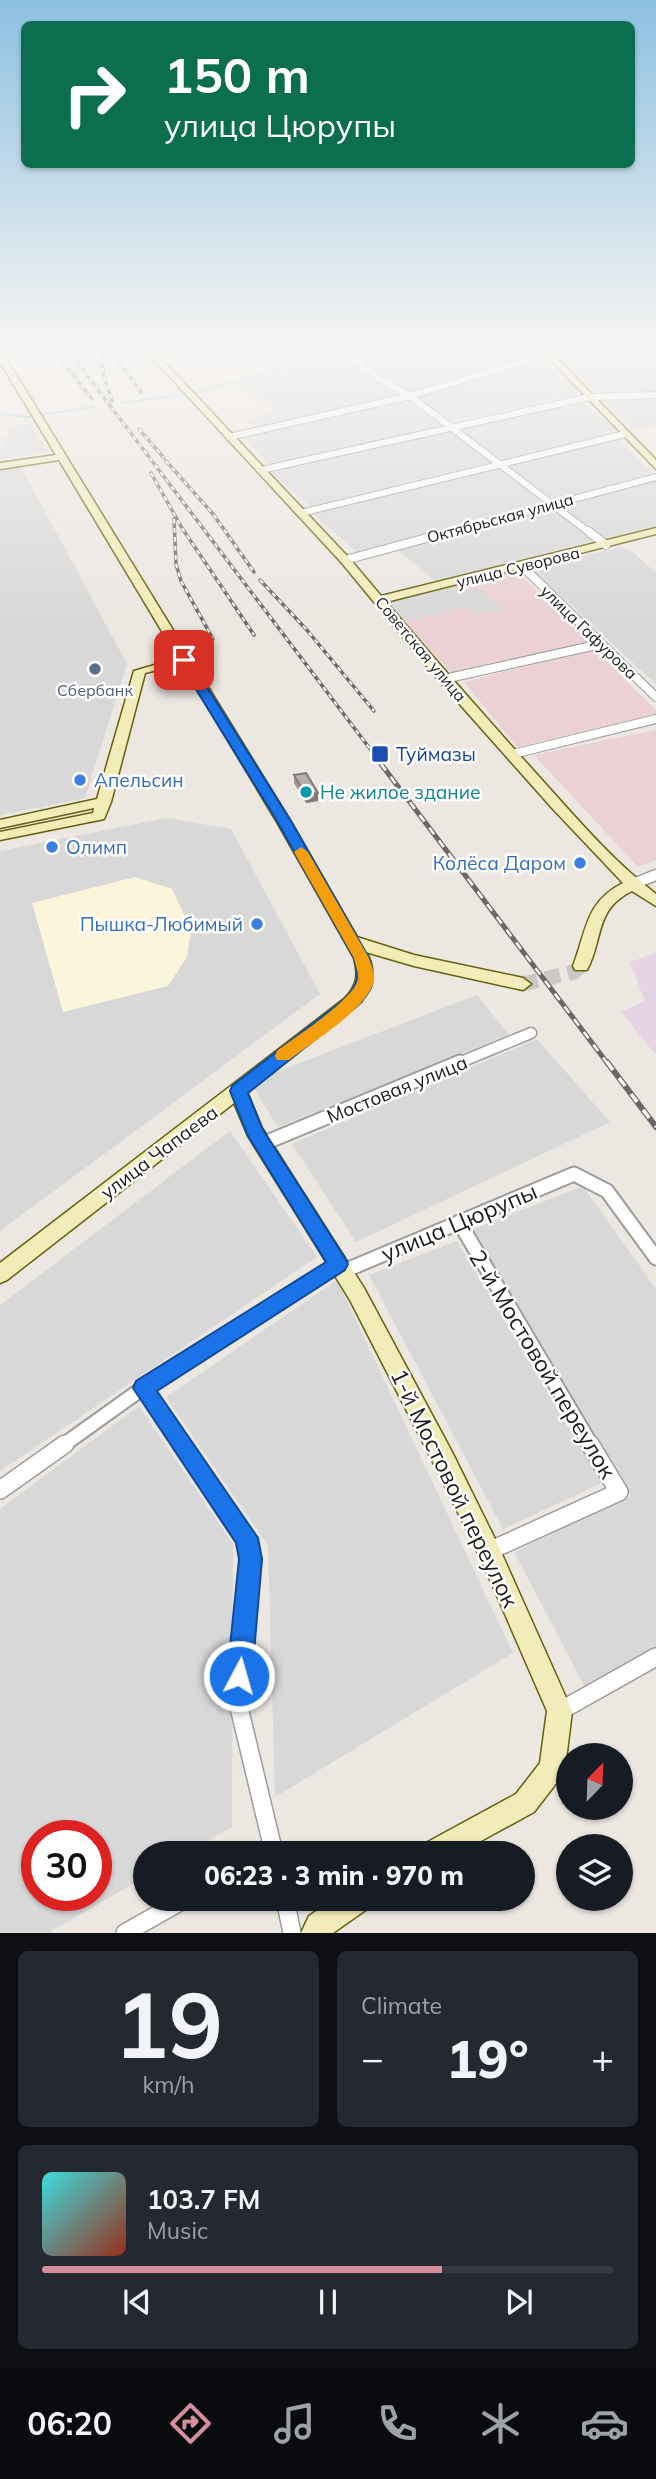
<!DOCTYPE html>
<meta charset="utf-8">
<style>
body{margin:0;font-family:Mulish,sans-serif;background:#242831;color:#f1f3f6;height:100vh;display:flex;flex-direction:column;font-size:26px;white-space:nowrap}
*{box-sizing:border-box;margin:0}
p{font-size:23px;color:#9ea1a6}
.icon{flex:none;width:38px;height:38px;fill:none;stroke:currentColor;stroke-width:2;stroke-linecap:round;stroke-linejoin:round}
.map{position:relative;height:1933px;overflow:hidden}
.panel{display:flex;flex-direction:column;gap:18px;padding:18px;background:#0d0f14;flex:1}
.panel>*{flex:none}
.hud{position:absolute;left:21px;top:21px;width:614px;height:147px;border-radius:10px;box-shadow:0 2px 5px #0004;background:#0b6e4f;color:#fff;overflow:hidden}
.needle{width:46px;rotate:23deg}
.controls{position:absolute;left:556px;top:1743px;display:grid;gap:14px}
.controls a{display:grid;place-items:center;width:77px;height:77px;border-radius:50%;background:#171b24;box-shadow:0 2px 5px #0004;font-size:35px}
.speed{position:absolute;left:21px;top:1820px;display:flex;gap:14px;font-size:35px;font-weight:700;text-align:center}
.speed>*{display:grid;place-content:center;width:91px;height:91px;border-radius:50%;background:#171b24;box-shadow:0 2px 5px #0004;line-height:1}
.speed .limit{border:10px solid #d22;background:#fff;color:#111}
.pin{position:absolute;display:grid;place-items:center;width:60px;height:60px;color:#fff;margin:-30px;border-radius:14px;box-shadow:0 4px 10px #0006}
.me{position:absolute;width:77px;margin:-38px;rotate:6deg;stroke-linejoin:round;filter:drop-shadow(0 0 5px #0008)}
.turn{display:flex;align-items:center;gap:24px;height:147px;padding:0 28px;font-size:32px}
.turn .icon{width:91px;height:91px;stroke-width:2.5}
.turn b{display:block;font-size:49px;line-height:60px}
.big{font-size:52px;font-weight:800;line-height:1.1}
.panel .widget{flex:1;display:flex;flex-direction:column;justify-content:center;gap:10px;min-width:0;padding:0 24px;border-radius:10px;background:#242831}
.panel .dial{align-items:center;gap:0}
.dial b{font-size:91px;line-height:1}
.song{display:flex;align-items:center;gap:21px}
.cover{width:84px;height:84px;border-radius:10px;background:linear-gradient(135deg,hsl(180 70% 55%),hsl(10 70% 35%))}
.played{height:7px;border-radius:4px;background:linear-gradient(90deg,#d58e9b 70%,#363941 70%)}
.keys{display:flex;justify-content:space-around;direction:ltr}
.heat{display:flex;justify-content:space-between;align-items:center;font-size:38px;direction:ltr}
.panel .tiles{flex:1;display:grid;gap:18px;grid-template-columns:1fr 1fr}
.widget:last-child{grid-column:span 2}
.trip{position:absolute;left:133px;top:1841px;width:402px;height:70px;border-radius:35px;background:#171b24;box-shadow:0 2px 5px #0004;font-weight:800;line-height:70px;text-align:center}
.dock{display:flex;height:112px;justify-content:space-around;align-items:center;background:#090b0e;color:#9ea1a6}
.dock .icon{width:49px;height:49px}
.dock .current{color:#d58e9b}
.dock b{font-size:32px;color:#f1f3f6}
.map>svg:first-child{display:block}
</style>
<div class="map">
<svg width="656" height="1933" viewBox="0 0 656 1933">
<rect width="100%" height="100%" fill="#ece7e1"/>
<g fill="#d9d8d8" fill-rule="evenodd">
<polygon points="414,350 535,350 539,353 408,393 361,362"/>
<polygon points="569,350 656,350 656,393 597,394 555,353"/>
<polygon points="340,356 398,396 259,427 244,421 274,411 238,382"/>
<polygon points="540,358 578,394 453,422 416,397"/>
<polygon points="656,396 656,425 634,430 601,399"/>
<polygon points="407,398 442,426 270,465 242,438"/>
<polygon points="582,401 617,431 503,460 460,430"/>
<polygon points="450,431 495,461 310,506 270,472"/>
<polygon points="619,439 654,474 555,500 510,467"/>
<polygon points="21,467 127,664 85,798 0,815 0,470"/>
<polygon points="498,468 549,502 357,552 312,513"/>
<polygon points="656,481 656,525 603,539 562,507"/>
<polygon points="552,508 594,540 436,582 397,549"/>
<polygon points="621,547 633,552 656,573 656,684 532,569"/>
<polygon points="450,586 459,593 481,588 504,610 474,614 467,607 405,622 386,601"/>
<polygon points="167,818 231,829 320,994 0,1231 0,851"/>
<polygon points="477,995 509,1035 278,1127 250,1082"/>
<polygon points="537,1039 610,1122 356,1242 292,1144"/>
<polygon points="230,1131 317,1257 0,1471 0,1305"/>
<polygon points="583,1186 656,1289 656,1652 586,1689 514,1552 631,1496 469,1231"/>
<polygon points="457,1241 602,1483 503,1529 369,1275"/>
<polygon points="337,1280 513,1653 275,1797 268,1546 166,1397"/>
<path d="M139,1406l94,138 -1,283 -46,26h-41v24l-97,56h-48v-424zM37,1836h59v59h-59z"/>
</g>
<g fill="#ebd1d4">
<polygon points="515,570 594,643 454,676 405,622 468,607 474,614 503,610 481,588 459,593 450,586"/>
<polygon points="594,649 656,710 656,715 517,747 464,682"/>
<polygon points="656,730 656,860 638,867 534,755"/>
</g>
<polygon fill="#e4d4e4" points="656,953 656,1055 621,1012 645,1001 630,962"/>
<polygon fill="#fbf6db" points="135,877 172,889 186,919 193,918 187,957 168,986 63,1012 32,903"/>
<polygon fill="#dbdbdb" points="32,423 47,452 0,459 0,449 4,448 2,438 11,436 6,427"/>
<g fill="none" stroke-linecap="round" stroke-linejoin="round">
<g stroke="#a5d2d6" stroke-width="2">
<polyline points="121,403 200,392 344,350"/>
<polyline points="0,414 27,417 93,407"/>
</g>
<polyline stroke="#cdc8c3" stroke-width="15" stroke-dasharray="15 8" stroke-linecap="butt" points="523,984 574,972 581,966"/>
<defs>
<g id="street-far4">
<polyline points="354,360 381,380 410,396 590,533"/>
<polyline points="354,360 400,350"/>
<polyline points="229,437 410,396 562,350"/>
<polyline points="261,470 590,397 656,395"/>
<polyline points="301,513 625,434"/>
<polyline points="447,533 656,477"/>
</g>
<g id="street-far3">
<polyline points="588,531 606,545"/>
<polyline points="345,560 453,531"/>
<polyline points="522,566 656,697"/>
<polyline points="444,679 601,644"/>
<polyline points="513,754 656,719"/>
</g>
<g id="street-far2">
<polyline points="633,884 656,875"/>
<polyline points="456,1064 531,1033"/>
</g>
<g id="street-far1">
<polyline points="262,1144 460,1062"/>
<polyline points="459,1222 592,1446"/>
<polyline points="344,1271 574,1174 607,1191 656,1258"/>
<polyline points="143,1388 183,1446"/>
<polyline points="62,1446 143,1388 338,1264"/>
</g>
<g id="street">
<polyline points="181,1444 246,1538 251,1559 237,1699 274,1853"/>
<polyline points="0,1490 65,1444"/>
<polyline points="489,1551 619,1492 590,1444"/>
<polyline points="560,1711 656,1657"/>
<polyline points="285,1899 292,1933"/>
<polyline points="125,1933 185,1899"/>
</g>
<g id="secondary">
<path d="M145,350h8l196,208 32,38 275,-68v6l-270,68c51,60 103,119 156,178 35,39 72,82 114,114v12l-24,-15c-38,19 -28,47 -45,79h-12l-2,-4c14,-36 12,-64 50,-83l-71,-75 -112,-126 -99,-120z"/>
<polygon points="541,350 549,350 656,460 656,469"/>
<path d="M0,353l4,2 287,467 66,115 57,18 109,23 8,6 -8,6 -109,-24 -48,-14c11,18 7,34 -5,50l-114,90 15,36 102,160 88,164 45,91 75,168 -7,57 -4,9 -27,35 -75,41h-39l4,-9 92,-50 24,-31 7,-52 -66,-152 -45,-91 -86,-168 -102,-164 -14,-33 -227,177 -7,3v-20l344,-264c13,-13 15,-24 10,-41l-77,-136 -95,-158 -37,9 -34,129 -7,17 -104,21v-8l93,-19 1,-5 -94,20v-8l97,-21 37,-128 44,-13 -119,-198 -59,9v-6l56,-8 -56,-93z"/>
<polygon points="334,1899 371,1899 367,1909 333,1933 301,1933 309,1916"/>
</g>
</defs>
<use href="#street-far4" stroke="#9c9c9c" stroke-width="8"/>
<use href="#street-far3" stroke="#9c9c9c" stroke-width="10"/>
<use href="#street-far2" stroke="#9c9c9c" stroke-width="13"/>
<use href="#street-far1" stroke="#9c9c9c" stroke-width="17"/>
<use href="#street" stroke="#9c9c9c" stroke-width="20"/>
<use href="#secondary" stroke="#65610e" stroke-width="3"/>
<use href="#street-far4" stroke="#fff" stroke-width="6"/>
<use href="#street-far3" stroke="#fff" stroke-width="8"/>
<use href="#street-far2" stroke="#fff" stroke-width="10"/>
<use href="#street-far1" stroke="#fff" stroke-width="13"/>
<use href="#street" stroke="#fff" stroke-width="17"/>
<use href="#secondary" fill="#f2ecb9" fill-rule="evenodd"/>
<defs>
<g id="rail-far2">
<polyline points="53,350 92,399"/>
<polyline points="68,350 383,766"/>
<polyline points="101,350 104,376 112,401"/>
<polyline points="111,350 141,392"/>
<polyline points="139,429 164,458"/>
<polyline points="166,461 213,514 254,572"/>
<polyline points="151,473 182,528 254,635"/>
<polyline points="174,519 176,564 181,581 213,639"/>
<polyline points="260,580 306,629 374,711"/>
</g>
<polyline id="rail-far1" points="381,764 608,1064"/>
<polyline id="rail" points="607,1062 656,1127"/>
</defs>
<use href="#rail-far2" stroke="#696969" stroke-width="3.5"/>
<use href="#rail-far1" stroke="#696969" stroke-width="5"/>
<use href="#rail" stroke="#696969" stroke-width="6"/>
<use href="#rail-far2" stroke="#fff" stroke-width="2" stroke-dasharray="4.5" stroke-linecap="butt"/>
<use href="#rail-far1" stroke="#fff" stroke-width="2.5" stroke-dasharray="8" stroke-linecap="butt"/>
<use href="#rail" stroke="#fff" stroke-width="3.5" stroke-dasharray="10" stroke-linecap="butt"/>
</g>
<polygon fill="#9e9693" points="294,775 318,793 318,801 306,803 294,783"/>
<polygon fill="#817a78" points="318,793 318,801 306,803 306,795"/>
<polygon fill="#b8afab" stroke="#817a78" stroke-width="2" points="306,773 318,793 306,795 294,775"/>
<linearGradient id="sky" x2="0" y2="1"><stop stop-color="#8dc0e1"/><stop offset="0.56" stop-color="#f6f4f2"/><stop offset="1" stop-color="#f6f4f2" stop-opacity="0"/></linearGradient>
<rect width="656" height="620" fill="url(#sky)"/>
<path fill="#1a73e8" stroke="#114b97" stroke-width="2" d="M184,656l6,4 101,161 78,137c7,25 5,31 -13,49l-108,86 14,35 83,130 3,6 -3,6 -188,121 101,147 4,21 -10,117 -4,9 -9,3 -9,-3 -3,-9 12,-117 -3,-16 -103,-155 3,-7 190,-119 -78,-126 -18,-45 2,-5 113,-87c14,-15 14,-22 9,-41l-77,-137 -99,-161z"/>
<path fill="#f59e0b" d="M301,847l7,5 61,106c2,7 6,15 5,22 -4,27 -63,63 -85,80h-12l-2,-4 2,-5c18,-14 78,-52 81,-72 1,-6 -3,-15 -4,-21l-60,-106z"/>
<circle fill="#5c6f8a" stroke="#fff" stroke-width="2.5" cx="95" cy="669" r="7"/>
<rect fill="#1a4fb4" stroke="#fff" stroke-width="2.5" x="371" y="745" width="18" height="18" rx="3.5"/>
<g fill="#3f7fe0" stroke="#fff" stroke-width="2.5">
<circle cx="80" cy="780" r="7"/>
<circle cx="52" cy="847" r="7"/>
<circle cx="580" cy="863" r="7"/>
<circle cx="257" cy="924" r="7"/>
</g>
<circle fill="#0f9aa8" stroke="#fff" stroke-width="2.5" cx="306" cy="792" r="7"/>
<g text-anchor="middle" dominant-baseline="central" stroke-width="5" stroke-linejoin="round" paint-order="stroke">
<g font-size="16" fill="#1b1b1b" stroke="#fff">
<text transform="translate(500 518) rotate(-15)">Октябрьская улица</text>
<text transform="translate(518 567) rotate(-14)">улица Суворова</text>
<text transform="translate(589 632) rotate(44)">улица Гафурова</text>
<text transform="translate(421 649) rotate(50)">Советская улица</text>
</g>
<g font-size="16" fill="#4e5e75" stroke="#fff">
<text x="95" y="690">Сбербанк</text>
</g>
<g font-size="19" fill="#164399" stroke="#fff" text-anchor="start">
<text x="396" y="754">Туймазы</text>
</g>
<g font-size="19" fill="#366cbe" stroke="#fff" text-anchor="start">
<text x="94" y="780">Апельсин</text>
<text x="66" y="847">Олимп</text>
<text x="566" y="863" text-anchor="end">Колёса Даром</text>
<text x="243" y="924" text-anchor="end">Пышка-Любимый</text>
</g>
<g font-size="19" fill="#0d838f" stroke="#fff" text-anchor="start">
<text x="320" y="792">Не жилое здание</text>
</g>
<g font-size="19" fill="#1b1b1b" stroke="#fff">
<text transform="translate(397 1089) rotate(-22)">Мостовая улица</text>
<text transform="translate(159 1152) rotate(-37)">улица Чапаева</text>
</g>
<g font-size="23" fill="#1b1b1b" stroke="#fff">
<text transform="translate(459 1222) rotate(-23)">улица Цюрупы</text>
<text transform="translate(543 1364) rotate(59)">2-й Мостовой переулок</text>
<text transform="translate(455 1488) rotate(64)">1-й Мостовой переулок</text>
</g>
</g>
</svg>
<div class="controls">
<a><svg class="needle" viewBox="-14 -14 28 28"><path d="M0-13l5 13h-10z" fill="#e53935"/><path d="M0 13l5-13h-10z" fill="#9ea1a6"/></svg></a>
<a><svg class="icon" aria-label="layers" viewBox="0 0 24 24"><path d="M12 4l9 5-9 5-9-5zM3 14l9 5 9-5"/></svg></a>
</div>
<div class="speed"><div class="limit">30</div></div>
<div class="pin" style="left:184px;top:660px;background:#d93025"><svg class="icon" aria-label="arrive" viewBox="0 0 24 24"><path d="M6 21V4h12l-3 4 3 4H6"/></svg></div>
<svg class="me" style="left:239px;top:1676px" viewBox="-20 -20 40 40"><circle r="17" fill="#1a73e8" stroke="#fff" stroke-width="3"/><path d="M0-11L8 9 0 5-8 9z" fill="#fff"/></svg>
<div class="trip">06:23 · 3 min · 970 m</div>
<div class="hud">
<div class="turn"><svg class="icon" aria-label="right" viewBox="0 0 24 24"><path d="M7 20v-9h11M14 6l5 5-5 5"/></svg><div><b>150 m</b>улица Цюрупы</div></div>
</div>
</div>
<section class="panel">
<div class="tiles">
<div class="widget dial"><b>19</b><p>km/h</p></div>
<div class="widget"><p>Climate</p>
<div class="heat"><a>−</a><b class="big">19°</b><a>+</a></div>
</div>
<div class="widget">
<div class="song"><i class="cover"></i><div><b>103.7 FM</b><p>Music</p></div></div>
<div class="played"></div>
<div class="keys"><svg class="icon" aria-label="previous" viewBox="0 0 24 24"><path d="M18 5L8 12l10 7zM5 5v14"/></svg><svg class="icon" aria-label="pause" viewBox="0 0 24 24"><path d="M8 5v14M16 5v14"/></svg><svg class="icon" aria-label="next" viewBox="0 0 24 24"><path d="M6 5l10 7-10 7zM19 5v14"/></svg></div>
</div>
</div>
</section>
<nav class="dock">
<b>06:20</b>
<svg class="icon current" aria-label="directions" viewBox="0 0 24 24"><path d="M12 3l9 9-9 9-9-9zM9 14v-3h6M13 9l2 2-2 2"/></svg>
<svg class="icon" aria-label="music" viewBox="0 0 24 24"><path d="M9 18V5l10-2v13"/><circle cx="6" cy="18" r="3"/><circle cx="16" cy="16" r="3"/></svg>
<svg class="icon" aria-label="phone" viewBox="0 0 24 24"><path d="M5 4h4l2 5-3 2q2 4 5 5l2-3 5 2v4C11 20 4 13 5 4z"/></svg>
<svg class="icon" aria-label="climate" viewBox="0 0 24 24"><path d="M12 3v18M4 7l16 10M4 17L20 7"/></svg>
<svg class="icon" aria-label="car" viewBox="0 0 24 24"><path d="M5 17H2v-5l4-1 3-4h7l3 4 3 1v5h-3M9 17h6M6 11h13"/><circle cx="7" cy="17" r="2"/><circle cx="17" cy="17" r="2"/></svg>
</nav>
